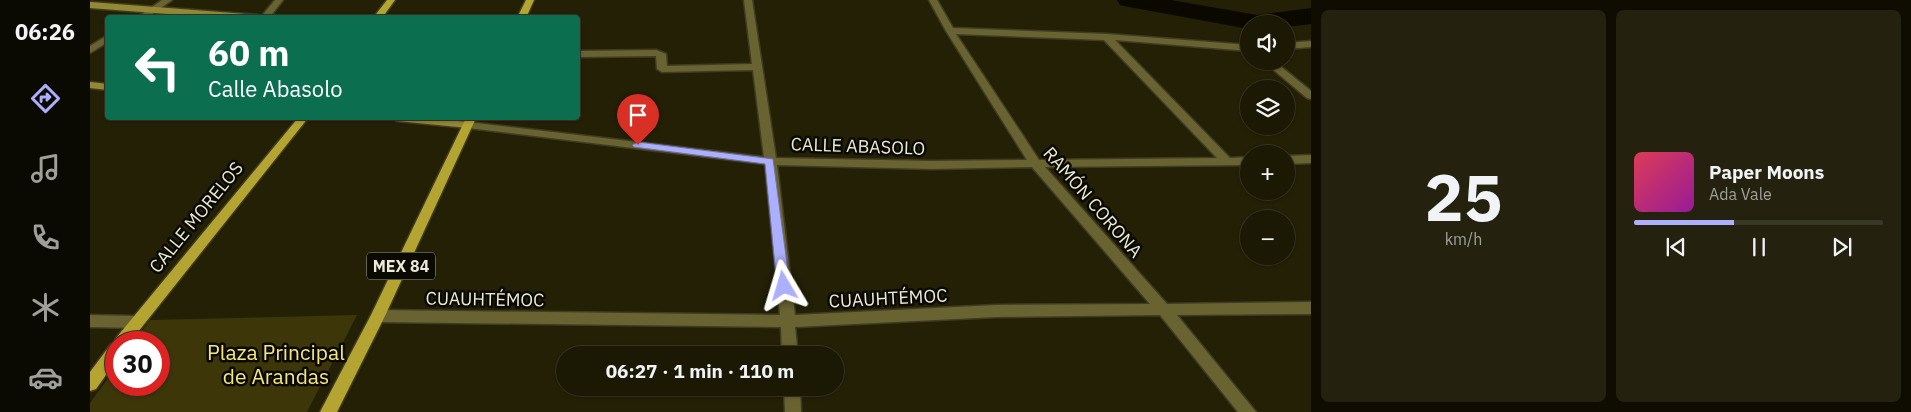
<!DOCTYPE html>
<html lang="es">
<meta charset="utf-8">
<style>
body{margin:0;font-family:"IBM Plex Sans",sans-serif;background:#24210e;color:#f1f3f6;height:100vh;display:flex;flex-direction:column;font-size:19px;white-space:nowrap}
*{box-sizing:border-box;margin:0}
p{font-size:16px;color:#a0a09a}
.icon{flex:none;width:28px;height:28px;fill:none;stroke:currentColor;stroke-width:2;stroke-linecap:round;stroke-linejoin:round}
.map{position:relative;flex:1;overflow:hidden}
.details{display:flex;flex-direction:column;gap:10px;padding:10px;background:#0f0d02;width:600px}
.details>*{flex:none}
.banner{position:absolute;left:15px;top:15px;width:475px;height:105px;border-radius:5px;box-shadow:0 1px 4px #0004,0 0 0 1px #393726;background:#0b6e4f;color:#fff;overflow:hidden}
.tools{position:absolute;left:1150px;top:15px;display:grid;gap:10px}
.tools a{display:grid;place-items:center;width:55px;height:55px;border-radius:50%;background:#1b1804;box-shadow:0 1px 4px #0004,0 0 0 1px #393726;font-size:25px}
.speed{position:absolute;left:15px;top:331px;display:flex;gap:10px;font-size:25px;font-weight:700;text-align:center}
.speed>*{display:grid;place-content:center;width:65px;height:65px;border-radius:50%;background:#1b1804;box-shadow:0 1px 4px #0004,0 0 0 1px #393726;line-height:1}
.speed .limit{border:8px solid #d22;background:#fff;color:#111}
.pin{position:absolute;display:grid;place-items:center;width:42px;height:42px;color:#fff;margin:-51px -21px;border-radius:50% 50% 50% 0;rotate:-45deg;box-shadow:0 0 5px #0007}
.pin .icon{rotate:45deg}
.me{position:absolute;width:55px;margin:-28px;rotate:353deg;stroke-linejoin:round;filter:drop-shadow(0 0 4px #0008)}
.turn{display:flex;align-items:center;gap:18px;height:105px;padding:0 20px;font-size:22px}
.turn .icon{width:65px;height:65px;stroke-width:2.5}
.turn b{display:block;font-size:35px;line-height:42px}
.details .widget{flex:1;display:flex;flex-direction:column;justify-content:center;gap:8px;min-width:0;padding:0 18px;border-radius:8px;background:#24210e}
.details .dial{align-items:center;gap:0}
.dial b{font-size:65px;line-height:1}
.song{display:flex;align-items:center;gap:15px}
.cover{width:60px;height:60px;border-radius:8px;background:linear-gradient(135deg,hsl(350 70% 55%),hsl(300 70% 35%))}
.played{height:5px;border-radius:2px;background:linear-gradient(90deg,#acaffb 40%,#393726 40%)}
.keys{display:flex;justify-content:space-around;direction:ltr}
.details .tiles{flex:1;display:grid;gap:10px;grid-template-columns:repeat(2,1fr)}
.trip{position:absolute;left:466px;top:346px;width:288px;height:50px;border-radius:25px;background:#1b1804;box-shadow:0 1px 4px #0004,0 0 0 1px #393726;font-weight:700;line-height:50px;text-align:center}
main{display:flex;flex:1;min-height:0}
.dock{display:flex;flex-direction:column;width:90px;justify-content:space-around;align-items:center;background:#0b0a02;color:#a0a09a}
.dock .icon{width:35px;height:35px}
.dock .selected{color:#acaffb}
.dock b{font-size:22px;color:#f1f3f6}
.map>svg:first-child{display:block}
</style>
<main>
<nav class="dock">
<b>06:26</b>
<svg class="icon selected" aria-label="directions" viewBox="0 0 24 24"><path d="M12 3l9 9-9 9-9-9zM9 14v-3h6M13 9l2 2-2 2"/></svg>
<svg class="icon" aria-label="music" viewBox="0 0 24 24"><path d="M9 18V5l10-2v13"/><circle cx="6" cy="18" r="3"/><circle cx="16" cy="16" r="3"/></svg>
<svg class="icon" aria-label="phone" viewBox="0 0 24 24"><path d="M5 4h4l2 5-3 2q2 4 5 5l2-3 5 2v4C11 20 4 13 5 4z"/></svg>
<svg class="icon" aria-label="climate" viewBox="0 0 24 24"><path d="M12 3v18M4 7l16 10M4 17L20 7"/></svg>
<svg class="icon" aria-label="car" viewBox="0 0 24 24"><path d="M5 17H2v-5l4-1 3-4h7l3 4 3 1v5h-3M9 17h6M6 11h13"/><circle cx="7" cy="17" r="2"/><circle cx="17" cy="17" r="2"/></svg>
</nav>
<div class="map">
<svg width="1221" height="412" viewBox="0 0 1221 412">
<rect width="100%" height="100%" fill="#242006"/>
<polygon fill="#3c3609" points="267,315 217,412 0,412 0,403 26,367 26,385 69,385 69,342 44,342 60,320"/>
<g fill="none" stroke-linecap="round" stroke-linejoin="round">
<polygon fill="#0b0800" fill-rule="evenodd" points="1027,0 1081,0 1167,15 1221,8 1221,24 1196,27 1196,24 1159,24 1159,29 1039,7 1030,5"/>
<defs>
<g id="street">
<polygon points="72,0 82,0 57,18 46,18"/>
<polygon points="185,0 193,0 179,18 170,18"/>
<path d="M654,0h8l24,158 156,3 95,-1 -81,-129 -17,-31h8l16,28 154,6 142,11v6l-134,-11 115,118 19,-1v8l-204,2 122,137 144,-2v12l-134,1 79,97h-18l-78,-97 -164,2 -201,10 3,28h-16l-1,-28 -403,-5 -5,-2 -2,-4 2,-4 5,-2 402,5 -15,-151 -297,-36 -5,-3 5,-3 296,35 -11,-87 -91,2 -5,-3 -1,-13 -78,1v-6l78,-1 10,4 1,12 85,-2zM866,34l148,6 113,118 -178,2zM687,165l155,4 100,-2 118,137 -154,1 -201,10z"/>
<polygon points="18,35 18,42 0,53 0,46"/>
<polygon points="1221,41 1221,47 1196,49 1196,43"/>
<polygon points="1173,61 1184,61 1221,91 1221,99 1217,98"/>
<polygon points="1221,155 1221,163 1196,164 1196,156"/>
<polygon points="0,315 46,316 51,318 53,322 51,326 46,328 0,327"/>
<polygon points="694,388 710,388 711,412 695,412"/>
</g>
<g id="secondary">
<polygon points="0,2 169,15 173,18 129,18 0,8"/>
<polygon points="0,82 18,84 18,90 0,88"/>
<polygon points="302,118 335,118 378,122 383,125 378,128 307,121"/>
</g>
<g id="primary">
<polygon points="297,0 305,0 292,18 283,18"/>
<polygon points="436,0 444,0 436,18 427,18"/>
<polygon points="208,118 218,118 40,342 26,342 26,361 6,389 0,391 0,372 21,344 24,343 26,338"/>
<polygon points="376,118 386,118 295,316 247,412 230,412 281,315"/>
</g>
</defs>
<use href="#street" stroke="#403c24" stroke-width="3"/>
<use href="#secondary" stroke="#403c24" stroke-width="3"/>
<use href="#primary" stroke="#403c24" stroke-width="3"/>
<use href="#street" fill="#696231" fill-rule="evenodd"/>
<use href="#secondary" fill="#938834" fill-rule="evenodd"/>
<use href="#primary" fill="#b4a532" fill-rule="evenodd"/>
</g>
<polygon fill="#acaffb" stroke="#7072a3" points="548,142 683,159 700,286 698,289 689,289 687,286 675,164 544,147 542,145"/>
<g text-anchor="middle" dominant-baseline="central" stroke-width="5" stroke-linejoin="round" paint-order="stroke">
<rect fill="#0b0a02" stroke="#a8a699" stroke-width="1" x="277" y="252.5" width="68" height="27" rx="4"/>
<g font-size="16" font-weight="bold" fill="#ebe9da">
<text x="311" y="266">MEX 84</text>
</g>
<g font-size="18" fill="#ebe9da" stroke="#0b0a02">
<text transform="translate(768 146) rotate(2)">CALLE ABASOLO</text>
<text transform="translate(1003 202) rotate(49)">RAMÓN CORONA</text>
<text transform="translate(106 217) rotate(-51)">CALLE MORELOS</text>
<text transform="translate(798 298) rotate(-3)">CUAUHTÉMOC</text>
<text transform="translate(395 299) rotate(1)">CUAUHTÉMOC</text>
</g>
<g font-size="21" fill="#f4e680" stroke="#0b0a02">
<text x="186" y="352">Plaza Principal<tspan x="186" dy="24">de Arandas</tspan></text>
</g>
</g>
</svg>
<div class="tools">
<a><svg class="icon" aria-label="sound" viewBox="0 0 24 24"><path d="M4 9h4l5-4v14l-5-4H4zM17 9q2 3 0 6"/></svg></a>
<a><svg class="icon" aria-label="layers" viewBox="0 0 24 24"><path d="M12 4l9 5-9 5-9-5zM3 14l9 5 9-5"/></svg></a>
<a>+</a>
<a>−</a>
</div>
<div class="speed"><div class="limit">30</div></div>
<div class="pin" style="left:548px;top:145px;background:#d93025"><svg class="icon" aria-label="arrive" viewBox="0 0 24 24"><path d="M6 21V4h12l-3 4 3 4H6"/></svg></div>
<svg class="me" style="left:694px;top:286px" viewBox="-20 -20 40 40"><path d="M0-17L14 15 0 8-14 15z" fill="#acaffb" stroke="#fff" stroke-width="4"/></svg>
<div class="trip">06:27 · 1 min · 110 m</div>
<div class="banner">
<div class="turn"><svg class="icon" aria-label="left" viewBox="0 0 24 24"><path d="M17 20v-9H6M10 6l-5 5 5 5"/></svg><div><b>60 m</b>Calle Abasolo</div></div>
</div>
</div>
<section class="details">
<div class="tiles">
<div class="widget dial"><b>25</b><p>km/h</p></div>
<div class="widget">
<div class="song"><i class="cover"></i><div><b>Paper Moons</b><p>Ada Vale</p></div></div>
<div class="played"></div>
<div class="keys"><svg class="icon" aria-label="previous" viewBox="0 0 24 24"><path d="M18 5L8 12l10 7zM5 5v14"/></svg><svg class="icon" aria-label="pause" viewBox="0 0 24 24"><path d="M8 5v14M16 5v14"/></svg><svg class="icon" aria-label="next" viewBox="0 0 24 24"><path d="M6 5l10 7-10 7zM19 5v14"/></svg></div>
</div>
</div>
</section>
</main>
